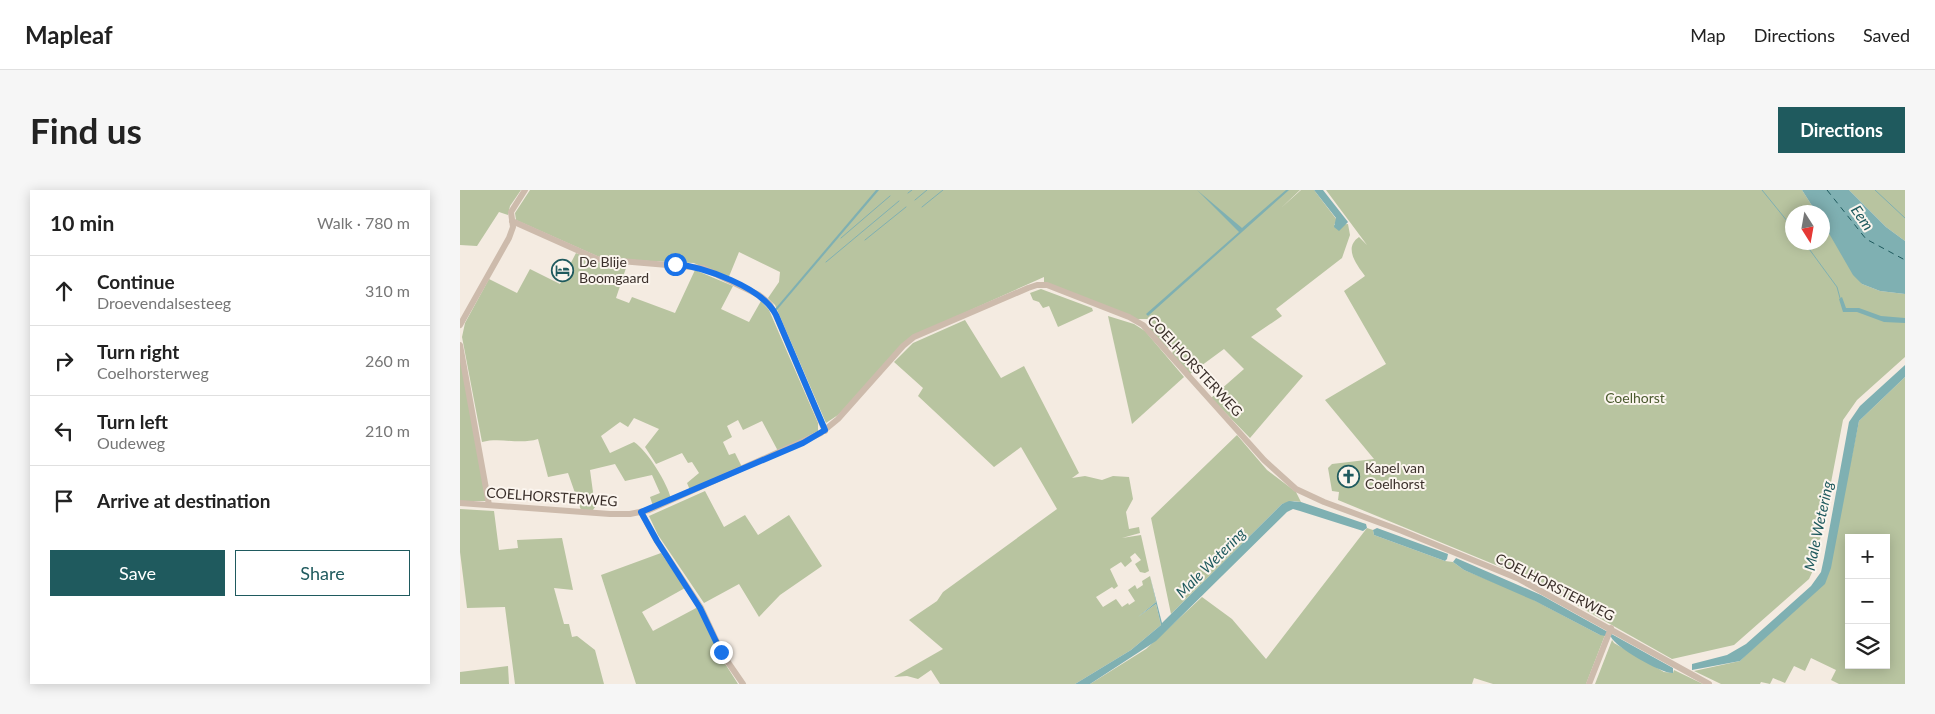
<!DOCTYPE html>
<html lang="en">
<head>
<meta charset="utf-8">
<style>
	body { margin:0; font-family:Lato,sans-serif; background:#f6f6f6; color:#222 }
	.controls { position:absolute; right:15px; bottom:15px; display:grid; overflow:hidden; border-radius:0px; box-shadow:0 2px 12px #0003 }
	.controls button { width:45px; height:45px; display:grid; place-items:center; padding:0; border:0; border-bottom:1px solid #e0e0e0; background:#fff; color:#222; font:25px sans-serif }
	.compass { position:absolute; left:1325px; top:15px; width:45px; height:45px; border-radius:50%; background:#fff; box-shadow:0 2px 12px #0003; rotate:169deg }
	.stop { position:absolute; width:15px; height:15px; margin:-11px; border:4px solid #1a73e8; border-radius:50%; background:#fff }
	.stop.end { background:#1a73e8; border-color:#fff; box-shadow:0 1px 5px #0008 }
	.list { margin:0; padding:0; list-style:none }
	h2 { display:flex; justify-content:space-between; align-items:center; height:65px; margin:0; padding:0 20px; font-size:21px }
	h2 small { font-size:16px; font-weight:400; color:#767676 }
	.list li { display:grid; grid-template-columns:32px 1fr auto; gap:15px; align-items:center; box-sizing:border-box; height:70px; padding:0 20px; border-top:1px solid #e0e0e0 }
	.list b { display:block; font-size:19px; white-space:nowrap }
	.list p { margin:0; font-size:16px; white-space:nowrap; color:#767676 }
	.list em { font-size:16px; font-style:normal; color:#767676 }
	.actions { display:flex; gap:10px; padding:15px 20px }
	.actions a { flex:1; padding:11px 0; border:1px solid #1f5a5e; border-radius:0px; text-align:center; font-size:18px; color:#1f5a5e }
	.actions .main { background:#1f5a5e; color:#fff }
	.icon { flex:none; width:28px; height:28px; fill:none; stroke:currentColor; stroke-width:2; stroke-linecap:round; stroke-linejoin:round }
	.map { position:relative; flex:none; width:1445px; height:494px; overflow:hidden; border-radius:0px }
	header { display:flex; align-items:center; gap:30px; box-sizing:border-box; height:70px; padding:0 25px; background:#fff; border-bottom:1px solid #e0e0e0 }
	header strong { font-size:24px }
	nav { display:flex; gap:28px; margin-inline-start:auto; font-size:18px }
	.intro { display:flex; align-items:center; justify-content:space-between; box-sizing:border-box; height:120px; padding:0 30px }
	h1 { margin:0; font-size:35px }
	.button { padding:12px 22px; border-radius:0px; background:#1f5a5e; color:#fff; font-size:18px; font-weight:700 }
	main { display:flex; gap:30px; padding:0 30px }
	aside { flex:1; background:#fff; border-radius:0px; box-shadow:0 2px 12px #0003 }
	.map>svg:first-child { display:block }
</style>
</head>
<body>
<header>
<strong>Mapleaf</strong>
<nav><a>Map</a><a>Directions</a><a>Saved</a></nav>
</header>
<div class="intro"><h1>Find us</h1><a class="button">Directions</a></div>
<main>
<aside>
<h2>10 min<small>Walk · 780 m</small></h2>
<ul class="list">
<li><svg class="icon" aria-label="ahead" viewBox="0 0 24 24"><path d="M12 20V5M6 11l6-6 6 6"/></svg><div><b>Continue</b><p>Droevendalsesteeg</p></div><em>310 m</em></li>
<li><svg class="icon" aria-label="right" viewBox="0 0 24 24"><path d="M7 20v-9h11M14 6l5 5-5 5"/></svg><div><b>Turn right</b><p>Coelhorsterweg</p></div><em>260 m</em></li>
<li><svg class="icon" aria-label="left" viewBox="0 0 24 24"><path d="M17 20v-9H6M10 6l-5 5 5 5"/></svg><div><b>Turn left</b><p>Oudeweg</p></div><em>210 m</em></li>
<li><svg class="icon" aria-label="arrive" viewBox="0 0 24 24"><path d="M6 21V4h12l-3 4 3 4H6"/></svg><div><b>Arrive at destination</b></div></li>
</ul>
<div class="actions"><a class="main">Save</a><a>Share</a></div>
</aside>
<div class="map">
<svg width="1445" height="494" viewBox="0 0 1445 494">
	<rect width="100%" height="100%" fill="#f4ebe1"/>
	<g fill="#b8c4a0" fill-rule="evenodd">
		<path d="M0,0H61L50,16L48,25L39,22L17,56L0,55Z"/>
		<path d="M70,0H840L821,18L841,0H854L877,30L874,35L888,34L890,45L882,68L816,119L822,126L791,147L843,186L790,248L751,208L784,179L764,159L730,184L712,164L713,160L711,157L707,159L690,139L689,129H676L584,92V87L455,145L378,225L366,233L315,115L308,108L319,92L320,82L279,62L268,89L234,73L146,69L137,66L56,30L55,23Z"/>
		<path d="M866,0H1342L1356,22H1332V52H1362L1363,33L1402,94L1420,101L1445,104V167L1397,210L1383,230L1355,376L1349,389L1274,455L1212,469L1072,390L878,310L879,302L872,301L868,278L872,274L914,269L865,210L926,174L884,101L905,86C897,75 883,58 899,47L907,55Z"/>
		<path d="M1389,0H1445V51L1426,37Z"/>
		<path d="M116,63L137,72L167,75L156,108L169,113L172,107L215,123L235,80L273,96L261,119L289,132L301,111L309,120L358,233V241L318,261L302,231L283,240L278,230L267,236L272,247L263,252L269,265L275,263L282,277L230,300L227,293L239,283L232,272L228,273L222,263L196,274L185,257L199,239L174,228L168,237L160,232L141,246L150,263L174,252C187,260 208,294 211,309L193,316L190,307L200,303L192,285L165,291L155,274L130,280L135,317L133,320H121L108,283L88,287L78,249C59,255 41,247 22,252L2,147L5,133L29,89L57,103L70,79L100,94Z"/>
		<path d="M581,99L632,118L633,121L598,137L589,116L583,118L579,112L573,110L570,103Z"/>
		<path d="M648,126L674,134L685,141L724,187L672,234Z"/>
		<path d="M505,130L541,188L564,176L619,283L612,288L625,286L642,290L653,286L669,287L673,309L666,322L669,339L679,337L680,343L662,348L681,345L689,381L685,383L680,382L675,374L681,370L675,363L670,367L672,371L665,377L661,372L650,379L658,396L654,399L652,397L636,407L643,417L656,409L662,417L668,413L669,415L675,411L668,400L675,395L677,399L683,395L682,391L690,386L696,412L678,427L696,414L701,435L671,460L615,494H480L471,480L458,489L447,486L434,487L483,459L449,430L477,411L483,402L597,319L561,257L534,277L458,206L463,198L434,172L453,153Z"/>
		<path d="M0,164L27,311H0Z"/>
		<path d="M1445,187V494H1379L1371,490L1376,480L1351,468L1345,481L1334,476L1325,493L1313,488L1310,494L1301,492L1300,494H1261L1234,481L1280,471L1367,387L1399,231ZM1389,348H1426V475H1389Z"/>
		<path d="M777,245L807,280L836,302L841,312L834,311L822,314L711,424L691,328Z"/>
		<path d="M245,301L264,337L285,325L298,345L329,325L362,376L320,405L299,427L279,394L244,413L198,345L189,326Z"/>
		<path d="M0,319L34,321L39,360L58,358L57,350L102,348L113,400L94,398L104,434H109L112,447L117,446L135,460L144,494H55L45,417L7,418L0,362Z"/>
		<path d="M907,338L913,340L914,345L985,371L993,372L1004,380L1060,403L1140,445H1145L1126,494H1033L1014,488L1012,494H630L686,459L742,407L772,429L806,469Z"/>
		<path d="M201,363L225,398L182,422L193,441L238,417L264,472L278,494H176L141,385Z"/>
		<path d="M1152,450L1154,453L1204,482L1213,483L1214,480L1243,494H1135Z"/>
		<path d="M48,476L49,494H0V482Z"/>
	</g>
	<g fill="#7fb0b2">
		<path d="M416,0H419L316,121L315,119Z"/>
		<path d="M737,0L782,38L826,0H829L688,126L686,124L779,42Z"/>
		<path d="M854,0H863L888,32L879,41L874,37L876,28Z"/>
		<path d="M1342,0H1389L1426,37L1445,51V104L1420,101L1402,94L1393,85L1363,33L1362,22H1356Z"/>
		<path d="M1382,107L1386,118H1399L1421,126L1445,128V133L1424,132L1397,122H1383L1379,109Z"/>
		<path d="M1445,175V187L1399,231L1371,378L1365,394L1280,471L1232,480V474L1267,465L1286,454L1351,396L1361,382L1364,368L1389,232L1400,216Z"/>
		<path d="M829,311L841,312L903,333L906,334L907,338L903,341L840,321L833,319L827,322L696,451L630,494H615L671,460L701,435L696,414L678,427L696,412L690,386L702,433L822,314Z"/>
		<path d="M917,338L988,364L987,369L985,371L914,345L913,340Z"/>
		<path d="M996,368L1081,405L1213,478V483C1202,484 1155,457 1151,447L1140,445L1075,411L1004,380L993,372Z"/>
	</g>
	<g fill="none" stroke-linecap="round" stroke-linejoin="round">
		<g stroke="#7fb0b2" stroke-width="1">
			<path d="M1302,0L1332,37"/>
			<path d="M1415,0L1445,28"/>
			<path d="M448,3L452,0"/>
			<path d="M455,10L467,0"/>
			<path d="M462,17L483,0"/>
			<path d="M381,48L430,6"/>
			<path d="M405,50L446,17"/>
			<path d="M1344,52L1377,97L1380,108"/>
			<path d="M366,72L439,11"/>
		</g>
		<path stroke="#1f5a5e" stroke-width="1" stroke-dasharray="6 5" stroke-linecap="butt" d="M1367,0L1406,49L1445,70"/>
		<g stroke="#cdbbac" stroke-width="6">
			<path d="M52,31L137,69L243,78L299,105L309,113L316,125L365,241"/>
			<path d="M0,135L49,48L53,37L51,22L65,0"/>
			<path d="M0,155L29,315"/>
			<path d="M0,313L150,324H170L189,320L361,243L378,229L443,156L454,147L568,98L577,95H587L669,127L683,135L804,270L836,299L864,312L942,341L1059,389L1249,494"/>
			<path d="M181,322L197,351L241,418L263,465L283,494"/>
			<path d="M1129,494L1151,438"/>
		</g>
	</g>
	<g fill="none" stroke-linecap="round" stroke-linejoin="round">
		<path stroke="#1a73e8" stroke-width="6" d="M215,74C244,77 302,97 316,125L365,240L343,253L181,322L197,351L240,418L261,462"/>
	</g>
	<defs>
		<symbol id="hotel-ring" viewBox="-11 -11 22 22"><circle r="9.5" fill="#fbf5ee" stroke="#1f5a5e" stroke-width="1.5"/><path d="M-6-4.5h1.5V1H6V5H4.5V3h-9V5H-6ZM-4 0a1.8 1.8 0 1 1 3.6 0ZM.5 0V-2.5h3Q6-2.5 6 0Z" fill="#1f5a5e"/></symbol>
		<symbol id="church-ring" viewBox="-11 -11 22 22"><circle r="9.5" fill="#fbf5ee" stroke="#1f5a5e" stroke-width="1.5"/><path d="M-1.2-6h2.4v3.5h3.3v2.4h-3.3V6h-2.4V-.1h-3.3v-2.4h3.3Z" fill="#1f5a5e"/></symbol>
	</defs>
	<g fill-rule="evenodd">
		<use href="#hotel-ring" x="90" y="68" width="25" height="25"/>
		<use href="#church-ring" x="876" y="274" width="25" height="25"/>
	</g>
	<g text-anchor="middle" stroke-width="4" stroke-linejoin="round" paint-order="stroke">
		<g font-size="14" fill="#3b302b" stroke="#fbf5ee" text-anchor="start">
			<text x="119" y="77">De Blije<tspan x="119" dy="16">Boomgaard</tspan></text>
			<text x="905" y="283">Kapel van<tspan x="905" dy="16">Coelhorst</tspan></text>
		</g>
		<g font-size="14" fill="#3b302b" stroke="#fbf5ee">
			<text transform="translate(735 176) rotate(47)" y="5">COELHORSTERWEG</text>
			<text transform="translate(92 307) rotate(4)" y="5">COELHORSTERWEG</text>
			<text transform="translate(1095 397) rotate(27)" y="5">COELHORSTERWEG</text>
		</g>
		<g font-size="14" fill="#4a5a2e" stroke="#fbf5ee">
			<text x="1175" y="213">Coelhorst</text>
		</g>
		<g font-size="15" font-style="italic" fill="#1f5a5e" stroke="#fbf5ee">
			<text transform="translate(1402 28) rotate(55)" y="5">Eem</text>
			<text transform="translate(1359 336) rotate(-78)" y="5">Male Wetering</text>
			<text transform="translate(751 373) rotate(-45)" y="5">Male Wetering</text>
		</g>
	</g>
</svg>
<div class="controls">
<button>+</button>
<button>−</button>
<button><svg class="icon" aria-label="layers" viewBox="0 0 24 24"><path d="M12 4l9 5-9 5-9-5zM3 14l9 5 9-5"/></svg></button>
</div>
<svg class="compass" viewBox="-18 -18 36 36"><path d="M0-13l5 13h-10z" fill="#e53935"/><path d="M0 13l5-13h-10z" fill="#767676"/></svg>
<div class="stop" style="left:215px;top:74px"></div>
<div class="stop end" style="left:261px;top:462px"></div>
</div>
</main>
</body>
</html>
